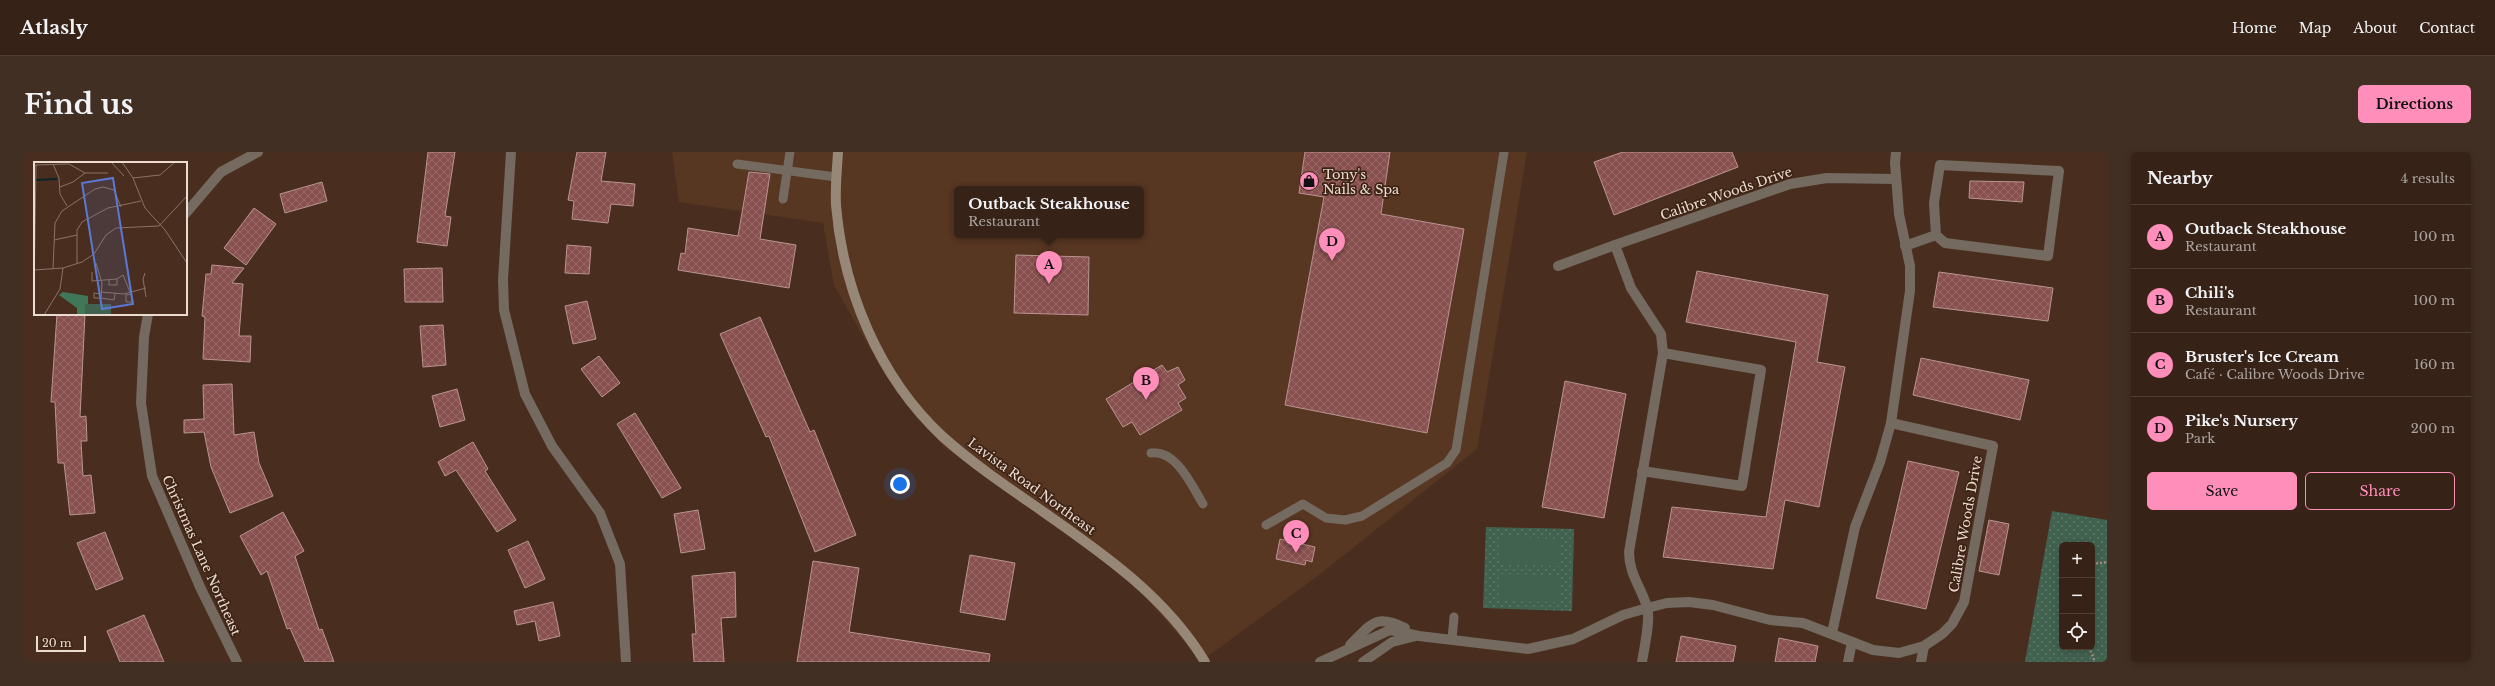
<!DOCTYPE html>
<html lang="en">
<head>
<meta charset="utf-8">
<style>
	body { margin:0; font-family:"Libre Baskerville",serif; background:#422f24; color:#f1f3f6 }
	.controls { position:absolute; right:12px; bottom:12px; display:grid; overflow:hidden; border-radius:6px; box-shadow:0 2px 10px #0003 }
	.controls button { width:36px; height:36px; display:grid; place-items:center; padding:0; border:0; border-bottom:1px solid #513f36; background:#372217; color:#f1f3f6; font:20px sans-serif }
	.scale { position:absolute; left:12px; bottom:10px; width:50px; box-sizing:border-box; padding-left:4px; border:2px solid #ecdbd1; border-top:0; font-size:11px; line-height:14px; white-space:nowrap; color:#ecdbd1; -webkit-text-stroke:3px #3e2415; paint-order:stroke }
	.you { position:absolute; left:876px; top:332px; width:14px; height:14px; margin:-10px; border:3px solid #fff; border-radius:50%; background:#1a73e8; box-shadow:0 0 0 6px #1a73e833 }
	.badge { display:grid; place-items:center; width:26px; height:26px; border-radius:50%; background:#ff8eba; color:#111; font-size:13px; font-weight:700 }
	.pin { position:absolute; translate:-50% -33px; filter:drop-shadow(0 1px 2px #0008) }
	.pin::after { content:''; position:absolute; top:21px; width:14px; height:12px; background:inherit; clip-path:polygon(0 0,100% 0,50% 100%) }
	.popup { position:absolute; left:930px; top:34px; width:190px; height:52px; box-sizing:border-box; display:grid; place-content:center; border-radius:6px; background:#372217; filter:drop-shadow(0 1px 3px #0005); font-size:13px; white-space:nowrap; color:#aaa4a1 }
	.popup b { font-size:15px; color:#f1f3f6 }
	.popup::after { content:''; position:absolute; left:50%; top:100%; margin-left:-8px; border:8px solid transparent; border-top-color:#372217 }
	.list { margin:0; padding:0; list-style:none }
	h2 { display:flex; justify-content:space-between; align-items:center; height:52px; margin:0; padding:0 16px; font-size:17px }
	h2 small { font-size:13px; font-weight:400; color:#aaa4a1 }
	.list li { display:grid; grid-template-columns:26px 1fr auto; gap:12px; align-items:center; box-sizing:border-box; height:64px; padding:0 16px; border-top:1px solid #513f36 }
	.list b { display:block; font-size:15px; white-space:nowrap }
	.list p { margin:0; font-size:13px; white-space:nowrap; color:#aaa4a1 }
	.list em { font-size:13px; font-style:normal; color:#aaa4a1 }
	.actions { display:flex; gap:8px; padding:12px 16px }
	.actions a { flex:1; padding:9px 0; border:1px solid #ff8eba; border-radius:6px; text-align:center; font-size:14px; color:#ff8eba }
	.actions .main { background:#ff8eba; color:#111 }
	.icon { flex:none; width:22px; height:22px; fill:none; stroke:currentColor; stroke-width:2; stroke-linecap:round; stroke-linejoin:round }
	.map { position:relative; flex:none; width:2083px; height:510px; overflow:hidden; border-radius:6px }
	header { display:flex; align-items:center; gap:24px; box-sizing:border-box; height:56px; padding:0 20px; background:#372217; border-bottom:1px solid #513f36 }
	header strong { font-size:19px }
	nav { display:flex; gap:22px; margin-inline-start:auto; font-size:14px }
	.intro { display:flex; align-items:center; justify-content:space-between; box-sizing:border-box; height:96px; padding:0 24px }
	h1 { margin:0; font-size:28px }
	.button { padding:10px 18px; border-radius:6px; background:#ff8eba; color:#111; font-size:14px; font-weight:700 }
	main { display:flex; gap:24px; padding:0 24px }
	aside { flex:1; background:#372217; border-radius:6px; box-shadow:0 2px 10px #0003 }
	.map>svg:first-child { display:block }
</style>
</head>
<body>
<header>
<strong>Atlasly</strong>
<nav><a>Home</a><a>Map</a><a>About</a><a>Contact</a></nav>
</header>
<div class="intro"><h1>Find us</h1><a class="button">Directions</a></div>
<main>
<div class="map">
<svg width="2083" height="510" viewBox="0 0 2083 510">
	<defs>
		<pattern id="park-dots" width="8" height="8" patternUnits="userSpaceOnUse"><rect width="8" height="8" fill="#426250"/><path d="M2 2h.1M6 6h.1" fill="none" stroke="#5d7868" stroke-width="1.8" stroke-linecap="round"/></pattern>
		<pattern id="building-cross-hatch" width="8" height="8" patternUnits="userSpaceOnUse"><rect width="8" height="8" fill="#88504f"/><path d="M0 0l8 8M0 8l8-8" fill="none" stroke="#996967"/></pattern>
	</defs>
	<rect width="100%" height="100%" fill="#492e1f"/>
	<path fill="#573622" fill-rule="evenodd" d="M648,0H1503L1453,297L1295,423L1177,509L1084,402L1020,367L919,294L861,223L810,133L799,71L655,50ZM933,37H1117V83H933Z"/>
	<g fill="url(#park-dots)" fill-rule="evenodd">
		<path d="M2028,359L2083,368V510H2001ZM2038,393H2068V495H2038Z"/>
		<path d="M1462,375L1550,377L1548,459L1459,456Z"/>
	</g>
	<g fill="#426250">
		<path d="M1477,385L1536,387V414L1477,412Z"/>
		<path d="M1477,422L1535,423V450L1476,449Z"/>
	</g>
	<g fill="url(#building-cross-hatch)" stroke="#ba9492">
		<path d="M404,0H431L421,64L427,65L423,94L393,90Z"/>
		<path d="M553,0H582L577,29L611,32L609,54L587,52L584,71L548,67L550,49L544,48Z"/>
		<path d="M1281,0H1366L1357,62L1440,77L1403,281L1261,253L1300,45L1275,41Z"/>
		<path d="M1599,0H1708L1714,15L1590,63L1570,10Z"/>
		<path d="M725,20L746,22L736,87L772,93L765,136L654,118L657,101L661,102L664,76L714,84Z"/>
		<path d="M1946,29L2000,30L1998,50L1945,46Z"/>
		<path d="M298,30L303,49L261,61L256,42Z"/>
		<path d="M230,56L252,72L222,113L200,96Z"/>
		<path d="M543,93L567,95L565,122L541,121Z"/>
		<path d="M992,103L1065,105L1064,163L990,161Z"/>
		<path d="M188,113L220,116L208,131L219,132L215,184H227L226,210L179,207L181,165L178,164L182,122H187Z"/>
		<path d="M418,116L419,150H381L380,117Z"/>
		<path d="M1673,119L1804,143L1793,210L1821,215L1795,355L1761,348L1749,417L1639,405L1648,355L1742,365L1772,190L1662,170Z"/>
		<path d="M1915,120L2029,136L2024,169L1909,155Z"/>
		<path d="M563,149L572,187L549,192L541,154Z"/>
		<path d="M33,162H61L56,265L62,264L63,289H57L59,324L67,323L71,361L46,363L40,311H34L31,250H27Z"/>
		<path d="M736,165L786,280L790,278L832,383L791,400L745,284L742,285L696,182Z"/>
		<path d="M419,173L422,213L399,215L396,174Z"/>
		<path d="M575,204L596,231L578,245L557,217Z"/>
		<path d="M1897,206L2005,228L1996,268L1889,243Z"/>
		<path d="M1138,213L1143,220L1154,215L1161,228L1154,233L1162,246L1154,251L1158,258L1116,283L1108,270L1099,275L1082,247Z"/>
		<path d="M1541,229L1602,242L1580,366L1518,355Z"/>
		<path d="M208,232L210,283L230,280L235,311L249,344L206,361L187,315L180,280L160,281V268L180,267L179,233Z"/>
		<path d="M433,237L441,268L416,275L408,244Z"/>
		<path d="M611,261L657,336L638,346L593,272Z"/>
		<path d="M449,290L464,317L461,319L492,368L473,380L432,318L421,324L414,310Z"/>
		<path d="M1884,309L1935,320L1902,457L1852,446Z"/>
		<path d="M674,358L681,397L657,401L650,362Z"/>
		<path d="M259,360L280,399L271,404L295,478L298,477L310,510H281L266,476L263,477L243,419L237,423L216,384Z"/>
		<path d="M1965,368L1985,372L1975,423L1955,419Z"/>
		<path d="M81,380L99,427L72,438L53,391Z"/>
		<path d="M1256,387L1291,395L1288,410L1282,408L1281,413L1252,407Z"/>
		<path d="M504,389L521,427L501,436L484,398Z"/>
		<path d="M946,403L991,411L981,468L936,460Z"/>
		<path d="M789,409L835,416L825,480L966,502L965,510H773Z"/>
		<path d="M711,420L712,465L697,466L700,510H670L668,482H672L668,424Z"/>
		<path d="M529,450L536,484L515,489L511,469L493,473L490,459Z"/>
		<path d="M120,463L140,510H96L83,479Z"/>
		<path d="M1657,484L1712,494L1709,510H1652Z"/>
		<path d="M1755,486L1794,494L1791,510H1751Z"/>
	</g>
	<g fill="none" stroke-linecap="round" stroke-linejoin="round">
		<g stroke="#a28d81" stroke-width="2.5" stroke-dasharray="2 2" stroke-linecap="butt">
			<path d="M2068,412L2083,410"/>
			<path d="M2065,495L2071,510"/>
		</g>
		<g stroke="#746a5f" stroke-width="9">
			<path d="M713,12L812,25"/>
			<path d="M759,47L766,0"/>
			<path d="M1127,301C1152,297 1168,334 1179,352"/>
			<path d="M1242,373L1279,352L1302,366L1321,368L1338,364L1423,311L1432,298L1480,0"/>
			<path d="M1428,487L1430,465"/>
		</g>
		<g stroke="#746a5f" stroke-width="10">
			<path d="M487,0L479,128L480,158L501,242L528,294L576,361L596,412L602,510"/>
			<path d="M162,61L197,20L234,0"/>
			<path d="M1881,94L1912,83L1921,91L2024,104L2035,19L1916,13L1910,51L1912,83"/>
			<path d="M1534,114L1591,93"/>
			<path d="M124,162L120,185L117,251L128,324L176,435L213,510"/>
			<path d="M1618,319L1718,334L1737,218L1639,201"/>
			<path d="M1808,481L1831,375L1856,310L1867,271L1886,139V114L1875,62L1871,11L1872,0"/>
			<path d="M1326,493C1348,472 1351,461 1381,476"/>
			<path d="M1296,510L1366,478L1395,484L1504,497L1549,487L1599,463L1623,456L1643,451L1665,450L1689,453L1746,468L1779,471L1849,498L1875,501L1900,494L1918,482L1928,472L1940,450L1969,294L1867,271"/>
			<path d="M1339,510L1368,490L1392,484"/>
			<path d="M1618,510C1620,496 1627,468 1623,455C1617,435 1605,422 1605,400L1639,201L1637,182L1607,136L1591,93L1766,32L1803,26L1871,27"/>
			<path d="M1824,510L1828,490"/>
			<path d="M1897,510L1900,494"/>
		</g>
		<path stroke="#978776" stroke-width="10" d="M814,0C813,18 811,36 812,53C819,138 855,225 918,284C947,310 979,332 1011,354C1074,398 1141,443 1181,510"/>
	</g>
	<defs>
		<symbol id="shop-disc" viewBox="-11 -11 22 22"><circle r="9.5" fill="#ff8eba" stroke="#3e2415"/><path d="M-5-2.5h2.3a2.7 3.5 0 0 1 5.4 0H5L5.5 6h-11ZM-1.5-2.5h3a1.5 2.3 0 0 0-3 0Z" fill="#111"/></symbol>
	</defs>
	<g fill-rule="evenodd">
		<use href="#shop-disc" x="1274" y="18" width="22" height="22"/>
	</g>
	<g text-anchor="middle" stroke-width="3.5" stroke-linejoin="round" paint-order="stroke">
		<g font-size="13" fill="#ecdbd1" stroke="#3e2415" text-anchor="start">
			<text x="1299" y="27">Tony's<tspan x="1299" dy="15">Nails &amp; Spa</tspan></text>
		</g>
		<g font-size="13" fill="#ecdbd1" stroke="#3e2415">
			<text transform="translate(1702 41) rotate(-19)" y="5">Calibre Woods Drive</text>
			<text transform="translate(1008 334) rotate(36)" y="5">Lavista Road Northeast</text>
			<text transform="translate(1941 372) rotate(-80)" y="5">Calibre Woods Drive</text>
			<text transform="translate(178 403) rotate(66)" y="5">Christmas Lane Northeast</text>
		</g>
	</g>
	<g transform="translate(10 10)">
		<rect width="153" height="153" fill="#492e1f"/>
		<path d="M29,130L54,134V142H77V153H43V146L25,133Z" fill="#407759"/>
		<path d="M51,142H77V153H51Z" fill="#426250"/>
		<path fill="none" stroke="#0a2225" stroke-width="2" d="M0,18L23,17"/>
		<path fill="none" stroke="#8a7366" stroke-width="1" d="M77,0L90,14M88,0L99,16L111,46L131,68L153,101M19,2L25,16L26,32L33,44M0,3L35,2L51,11H74M99,16L126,13L141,0M26,25L39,20L51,11M20,78L43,73M43,101V68L48,60L74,46L107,39M62,101L68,121L67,136L80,138L81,132M19,107L21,61L28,49L61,27L69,25L80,28L87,45M0,108L29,106L48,100L60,92L72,73L82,66L125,64L153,34M58,110V119L83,117L89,113L96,130M111,111L109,117L112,135M75,117V123H83V117M67,130L90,132L112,126M92,131V140H98L97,132L93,133M0,132L2,3M67,132L60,131V136H67M10,153L26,127L29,106"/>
		<path fill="#5b78d6" fill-opacity="0.15" stroke="#5b78d6" stroke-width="2" d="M79,16L99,142L68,147L48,21Z"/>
		<rect width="153" height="153" fill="none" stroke="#ecdbd1" stroke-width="2"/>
	</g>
</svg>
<div class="controls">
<button>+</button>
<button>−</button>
<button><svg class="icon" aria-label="locate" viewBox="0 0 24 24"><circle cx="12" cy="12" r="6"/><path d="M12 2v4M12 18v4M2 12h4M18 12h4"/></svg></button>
</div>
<div class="scale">20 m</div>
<div class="you"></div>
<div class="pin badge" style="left:1025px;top:132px">A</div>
<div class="popup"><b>Outback Steakhouse</b>Restaurant</div>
<div class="pin badge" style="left:1122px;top:248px">B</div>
<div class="pin badge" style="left:1272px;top:401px">C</div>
<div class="pin badge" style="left:1308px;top:109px">D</div>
</div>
<aside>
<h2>Nearby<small>4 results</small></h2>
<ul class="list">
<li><span class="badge">A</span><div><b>Outback Steakhouse</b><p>Restaurant</p></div><em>100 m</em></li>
<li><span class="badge">B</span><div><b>Chili's</b><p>Restaurant</p></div><em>100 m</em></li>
<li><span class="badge">C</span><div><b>Bruster's Ice Cream</b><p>Café · Calibre Woods Drive</p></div><em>160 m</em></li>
<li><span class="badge">D</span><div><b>Pike's Nursery</b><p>Park</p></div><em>200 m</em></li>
</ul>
<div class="actions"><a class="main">Save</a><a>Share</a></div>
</aside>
</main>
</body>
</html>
